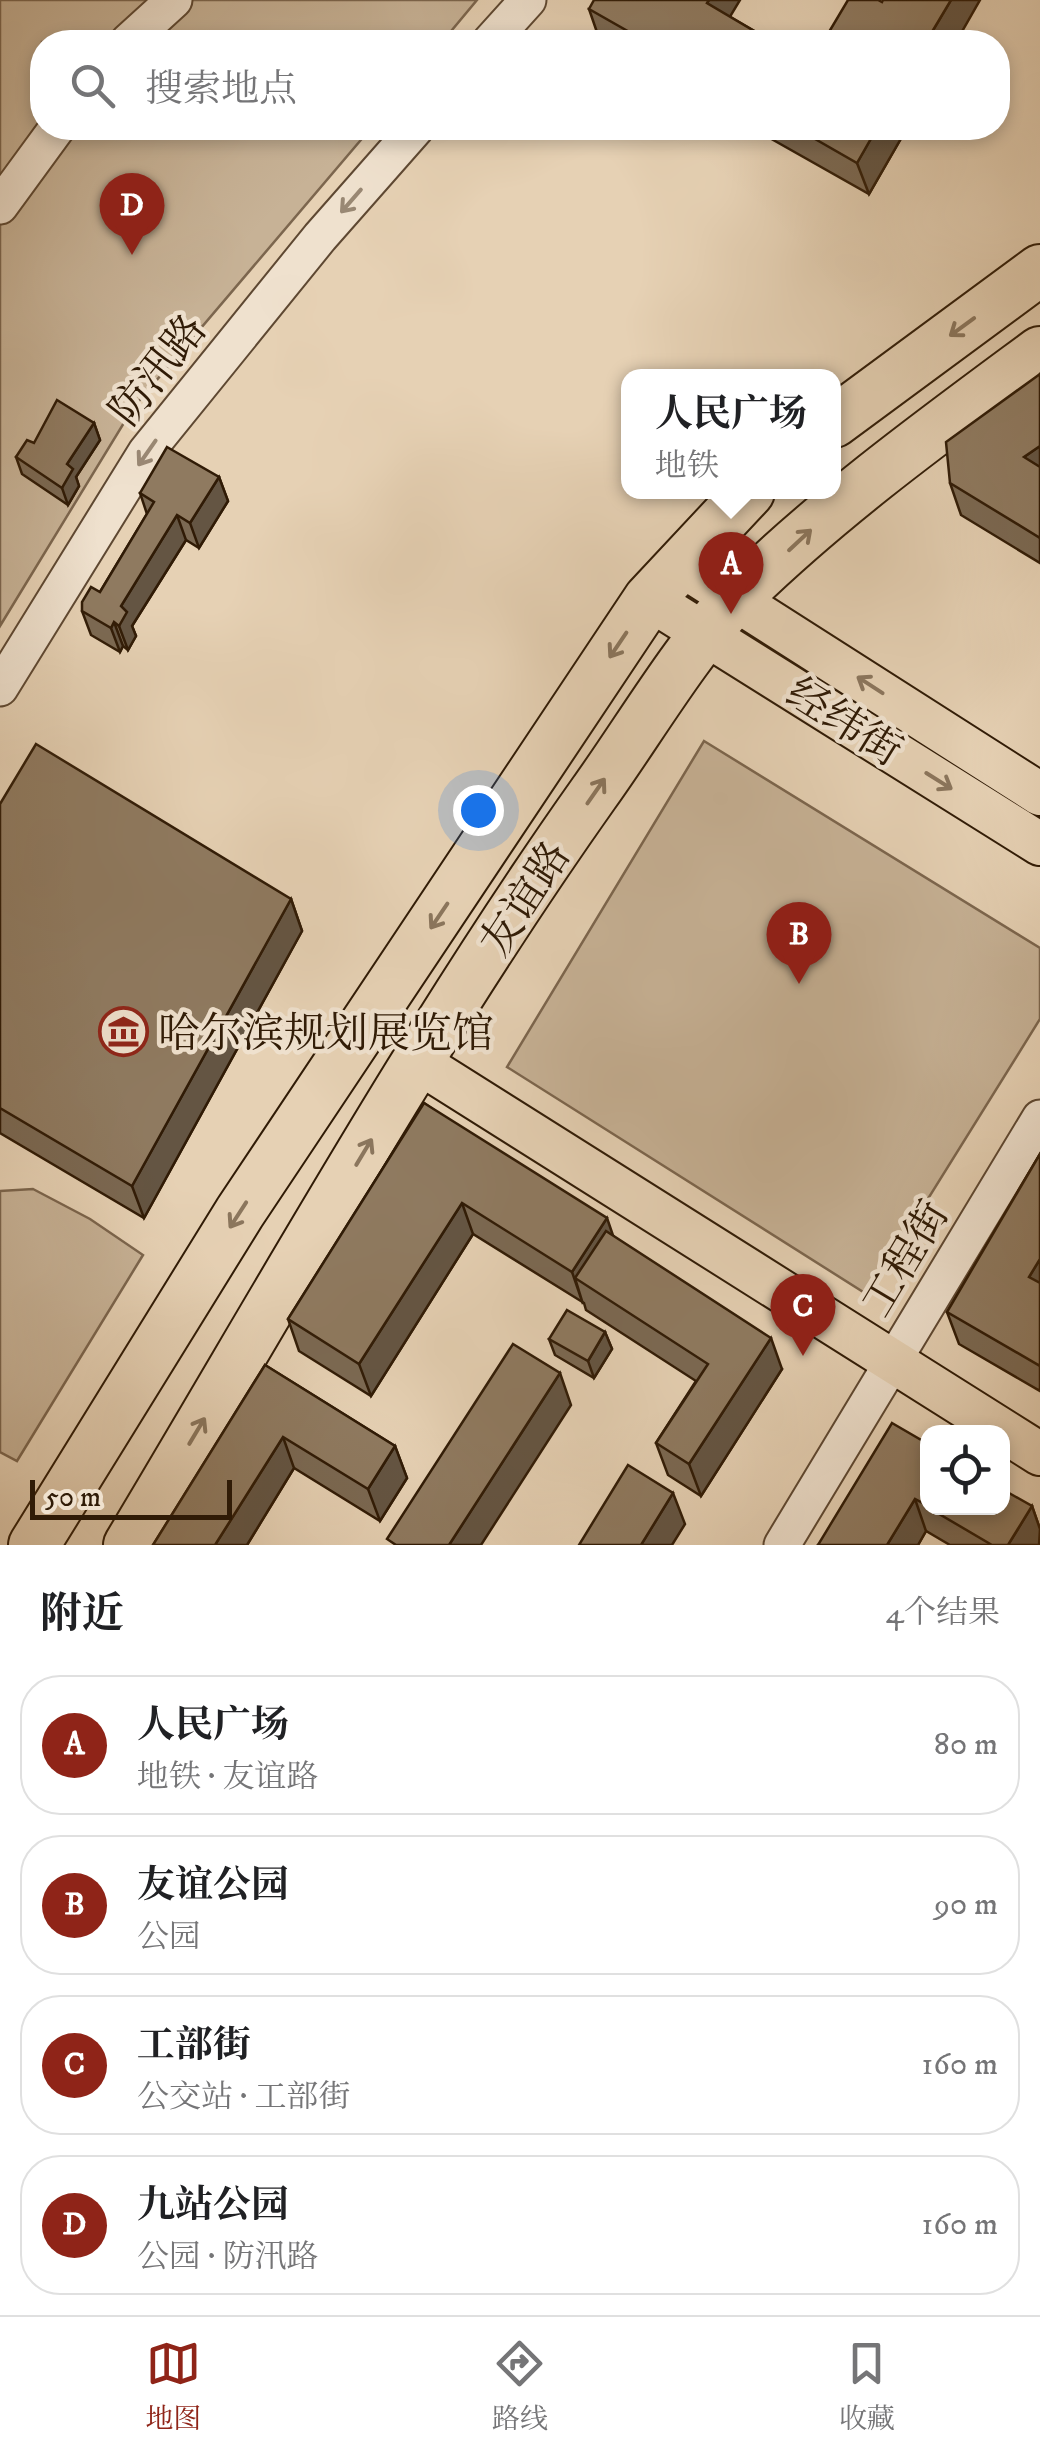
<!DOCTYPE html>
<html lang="zh">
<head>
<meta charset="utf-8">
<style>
	body { margin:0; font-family:"IM FELL DW Pica","Noto Serif SC",serif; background:#f6f6f6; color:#202124 }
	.controls { position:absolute; right:30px; bottom:30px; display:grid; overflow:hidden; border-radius:20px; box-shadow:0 5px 15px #0003 }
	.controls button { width:90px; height:90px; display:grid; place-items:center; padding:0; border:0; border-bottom:2px solid #e0e0e0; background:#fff; color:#202124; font:50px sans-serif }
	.scale { position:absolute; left:30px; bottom:25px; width:202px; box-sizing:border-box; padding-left:10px; border:5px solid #301b06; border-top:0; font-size:28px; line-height:35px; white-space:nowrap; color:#301b06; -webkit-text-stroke:8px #efe1ce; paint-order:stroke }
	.you { position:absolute; left:478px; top:810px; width:35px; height:35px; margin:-25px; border:8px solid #fff; border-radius:50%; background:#1a73e8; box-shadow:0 0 0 15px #1a73e833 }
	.badge { display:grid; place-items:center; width:65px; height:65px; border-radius:50%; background:#8f2418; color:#fff; font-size:32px; font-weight:700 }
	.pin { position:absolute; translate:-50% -82px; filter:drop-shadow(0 2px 5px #0008) }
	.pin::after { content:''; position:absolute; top:52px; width:35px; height:30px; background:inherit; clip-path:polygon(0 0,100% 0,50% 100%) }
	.popup { position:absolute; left:621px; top:369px; width:220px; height:130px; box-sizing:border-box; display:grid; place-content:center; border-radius:20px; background:#fff; filter:drop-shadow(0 2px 8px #0005); font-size:32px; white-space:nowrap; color:#757577 }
	.popup b { font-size:38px; color:#202124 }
	.popup::after { content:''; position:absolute; left:50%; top:100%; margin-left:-20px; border:20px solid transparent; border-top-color:#fff }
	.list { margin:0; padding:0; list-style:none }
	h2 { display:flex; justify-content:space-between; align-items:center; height:130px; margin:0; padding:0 40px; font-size:42px }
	h2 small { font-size:32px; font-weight:400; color:#757577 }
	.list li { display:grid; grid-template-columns:65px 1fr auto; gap:30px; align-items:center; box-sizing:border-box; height:140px; margin:0 20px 20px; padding:0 20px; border:2px solid #e0e0e0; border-radius:40px }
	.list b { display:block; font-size:38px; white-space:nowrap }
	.list p { margin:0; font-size:32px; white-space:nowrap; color:#757577 }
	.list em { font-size:32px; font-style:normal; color:#757577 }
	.icon { flex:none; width:55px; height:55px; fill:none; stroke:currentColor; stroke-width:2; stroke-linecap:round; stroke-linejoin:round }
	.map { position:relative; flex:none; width:1040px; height:1545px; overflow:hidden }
	.search { position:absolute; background:#fff; box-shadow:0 5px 15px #0003; left:30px; right:30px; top:30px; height:110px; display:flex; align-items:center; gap:25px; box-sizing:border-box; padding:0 35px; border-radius:40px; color:#757577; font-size:38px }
	.sheet { height:770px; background:#fff }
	nav { display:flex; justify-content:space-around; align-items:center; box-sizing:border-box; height:140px; border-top:2px solid #e0e0e0; background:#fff; font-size:28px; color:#757577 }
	nav a { display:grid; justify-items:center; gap:5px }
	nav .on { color:#8f2418 }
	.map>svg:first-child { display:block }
</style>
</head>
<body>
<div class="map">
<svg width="1040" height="1545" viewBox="0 0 1040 1545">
	<rect width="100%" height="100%" fill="#e6d1b4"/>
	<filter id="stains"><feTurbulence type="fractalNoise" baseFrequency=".002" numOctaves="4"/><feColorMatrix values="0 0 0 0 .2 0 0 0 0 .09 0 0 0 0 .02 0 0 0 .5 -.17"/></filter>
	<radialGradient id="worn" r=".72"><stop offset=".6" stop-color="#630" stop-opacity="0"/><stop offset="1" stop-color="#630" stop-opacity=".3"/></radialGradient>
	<g fill="#c7b296" stroke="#7c664e" stroke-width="2.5">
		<path d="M0,0H477L442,42H42V128H371L133,408L0,626Z"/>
		<path d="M704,741L1040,948V1019L868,1295L507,1067Z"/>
		<path d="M33,1189L90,1219L143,1255L17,1461L0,1452V1191Z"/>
	</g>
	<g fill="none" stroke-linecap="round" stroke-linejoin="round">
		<defs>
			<g id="minor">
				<path d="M128,42L174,0"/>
				<path d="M490,42L528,0"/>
				<path d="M0,206L57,128"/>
				<path d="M0,688L146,452L320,237L416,128"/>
				<path d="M782,1545L1040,1118"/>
			</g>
			<g id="major">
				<path d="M678,563L1040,794"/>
				<path d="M649,599L1040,844"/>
				<path d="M418,1062L1040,1454"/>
			</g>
			<g id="highway">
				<path d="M834,422L1040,270"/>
				<path d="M34,1545L240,1212L649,599L749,492"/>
				<path d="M129,1545C280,1293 424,1033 594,793C638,732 686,649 738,596C831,505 936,429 1040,352"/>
			</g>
		</defs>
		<use href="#minor" stroke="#5e4832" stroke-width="39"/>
		<use href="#major" stroke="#301b06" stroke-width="46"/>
		<use href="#highway" stroke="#301b06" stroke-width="54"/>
		<path stroke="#301b06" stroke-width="5" stroke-dasharray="2.5 5" stroke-linecap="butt" d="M453,42L461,33"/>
		<use href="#minor" stroke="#efe1ce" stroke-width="35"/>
		<use href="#major" stroke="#e6d1b4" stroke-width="42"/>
		<use href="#highway" stroke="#e6d1b4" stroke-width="50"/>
	</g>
	<g fill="#7b6953" stroke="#301b06" stroke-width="2.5">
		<path d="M589,9L730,17L773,42H603L600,41Z"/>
		<path d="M752,128H907L869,194Z"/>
		<path d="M1040,374V563L961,515L950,483Z"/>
		<path d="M94,423L100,440L76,477L79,486L68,505L22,474L16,457L34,443Z"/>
		<path d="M219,477L228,501L199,548L186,540L132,626L136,636L128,650L123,646L120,652L91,635L82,611L100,592L147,514L140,493Z"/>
		<path d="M0,804L291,899L302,931L144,1218L0,1133Z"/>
		<path d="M424,1103L613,1236L782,1369L701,1496L668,1475L656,1443L696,1381L586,1310L584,1303L473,1234L371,1396L299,1351L288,1319Z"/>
		<path d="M1040,1154V1391L959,1344L947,1312Z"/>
		<path d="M605,1332L612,1349L594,1378L555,1355L549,1339Z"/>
		<path d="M265,1365L395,1446L407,1478L380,1521L294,1468L247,1545H153Z"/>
		<path d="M928,1444V1508L1032,1506L1040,1529L1039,1545H950L926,1531L918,1545H818Z"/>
	</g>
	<g fill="#645543" stroke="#301b06" stroke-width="2.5">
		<path d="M709,0H740L719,35L707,3Z"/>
		<path d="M951,0H980L956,42H926Z"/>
		<path d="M877,128H907L869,194L857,163Z"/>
		<path d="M94,423L100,440L76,477L79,486L68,505L62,488L67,464Z"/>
		<path d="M1040,446V486L1024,457Z"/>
		<path d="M219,477L228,501L199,548L190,523Z"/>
		<path d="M177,515L186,540L132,626L136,636L128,650L119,626L121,606Z"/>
		<path d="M114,622L123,646L120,652L111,628Z"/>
		<path d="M291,899L302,931L144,1218L132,1186Z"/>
		<path d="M462,1203L473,1234L371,1396L359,1364Z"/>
		<path d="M607,1218L618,1250L575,1278L583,1304L572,1272Z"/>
		<path d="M1040,1259V1306L1029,1277Z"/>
		<path d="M605,1332L612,1349L594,1378L588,1361Z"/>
		<path d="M771,1338L782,1369L701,1496L689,1464Z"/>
		<path d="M560,1373L571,1405L481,1545H449Z"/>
		<path d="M283,1437L294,1468L247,1545H215Z"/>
		<path d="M395,1446L407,1478L380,1521L368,1489Z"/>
		<path d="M673,1493L685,1524L672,1545H641Z"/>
		<path d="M915,1499L926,1531L918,1545H887Z"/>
		<path d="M1032,1506L1040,1529L1039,1545H1008Z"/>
	</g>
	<g fill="#8f7a60" stroke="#301b06" stroke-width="2.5">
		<path d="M594,0H709L707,3L773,42H647L589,9Z"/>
		<path d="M848,0H878L882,2L883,0H951L926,42H823Z"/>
		<path d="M796,128H877L857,163Z"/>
		<path d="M1040,374V446L1024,457L1040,467V538L950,483L946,442Z"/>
		<path d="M57,400L94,423L67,464L73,469L62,488L16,457L27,440L34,443Z"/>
		<path d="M167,447L219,477L190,523L177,515L121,606L127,612L119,626L114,622L111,628L82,611V602L91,587L100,592L154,502L140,493Z"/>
		<path d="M36,744L291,899L132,1186L0,1108V804Z"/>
		<path d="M424,1103L607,1218L572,1272L462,1203L359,1364L288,1319Z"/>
		<path d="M1040,1154V1259L1029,1277L1040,1283V1366L947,1312Z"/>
		<path d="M606,1231L771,1338L689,1464L656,1443L708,1364L575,1278Z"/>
		<path d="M567,1310L605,1332L588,1361L549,1339Z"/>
		<path d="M513,1344L560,1373L449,1545H396L387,1539Z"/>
		<path d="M265,1365L395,1446L368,1489L283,1437L215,1545H153Z"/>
		<path d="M892,1423L928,1444V1506L915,1499L887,1545H818Z"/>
		<path d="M628,1465L673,1493L641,1545H579Z"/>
		<path d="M1002,1489L1032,1506L1008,1545H992L929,1508H1002Z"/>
	</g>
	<defs><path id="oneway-shaft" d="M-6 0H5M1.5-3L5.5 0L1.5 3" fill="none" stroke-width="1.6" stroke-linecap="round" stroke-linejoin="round" transform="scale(2.5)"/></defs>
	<g stroke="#998874">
		<use href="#oneway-shaft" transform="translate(351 201) rotate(131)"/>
		<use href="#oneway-shaft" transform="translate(147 453) rotate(125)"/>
	</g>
	<g stroke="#8b765d">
		<use href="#oneway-shaft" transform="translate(962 327) rotate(144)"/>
		<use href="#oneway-shaft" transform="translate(800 540) rotate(-43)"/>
		<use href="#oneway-shaft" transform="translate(618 645) rotate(124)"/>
		<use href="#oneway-shaft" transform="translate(870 685) rotate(-147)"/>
		<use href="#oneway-shaft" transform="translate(939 781) rotate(32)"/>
		<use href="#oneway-shaft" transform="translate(596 791) rotate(-55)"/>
		<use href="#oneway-shaft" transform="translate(439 916) rotate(124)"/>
		<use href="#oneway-shaft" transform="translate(364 1152) rotate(-59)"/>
		<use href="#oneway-shaft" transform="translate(238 1215) rotate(123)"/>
		<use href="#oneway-shaft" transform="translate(197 1431) rotate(-59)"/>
	</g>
	<defs>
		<symbol id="museum-ring" viewBox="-11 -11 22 22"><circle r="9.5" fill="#efe1ce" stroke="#8f2418" stroke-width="1.5"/><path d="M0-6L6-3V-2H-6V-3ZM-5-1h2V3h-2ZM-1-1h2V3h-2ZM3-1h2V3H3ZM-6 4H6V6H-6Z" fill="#8f2418"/></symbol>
	</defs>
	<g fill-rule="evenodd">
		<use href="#museum-ring" x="96" y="1004" width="55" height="55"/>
	</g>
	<g text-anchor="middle" stroke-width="9" stroke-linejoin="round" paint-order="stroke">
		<g font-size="42" fill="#301b06" stroke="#efe1ce">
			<text transform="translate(157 369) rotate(-52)" y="15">防汛路</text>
			<text transform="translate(845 721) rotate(32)" y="15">经纬街</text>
			<text transform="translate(524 898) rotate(-57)" y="15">友谊路</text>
			<text transform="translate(904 1258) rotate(-59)" y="15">工程街</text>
		</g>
		<g font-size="42" fill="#301b06" stroke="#efe1ce" text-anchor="start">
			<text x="158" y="1047">哈尔滨规划展览馆</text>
		</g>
	</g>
	<rect width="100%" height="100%" filter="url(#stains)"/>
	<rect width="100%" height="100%" fill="url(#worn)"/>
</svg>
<div class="controls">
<button><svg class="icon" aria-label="locate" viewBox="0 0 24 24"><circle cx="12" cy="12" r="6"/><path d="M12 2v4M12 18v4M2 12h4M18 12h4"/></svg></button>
</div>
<div class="scale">50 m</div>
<div class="you"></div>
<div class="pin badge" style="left:731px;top:614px">A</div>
<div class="popup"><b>人民广场</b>地铁</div>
<div class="pin badge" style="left:799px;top:984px">B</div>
<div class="pin badge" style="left:803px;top:1356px">C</div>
<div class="pin badge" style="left:132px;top:255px">D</div>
<div class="search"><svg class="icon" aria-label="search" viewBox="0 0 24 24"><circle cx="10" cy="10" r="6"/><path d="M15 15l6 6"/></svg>搜索地点</div>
</div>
<section class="sheet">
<h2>附近<small>4个结果</small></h2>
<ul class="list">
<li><span class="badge">A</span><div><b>人民广场</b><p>地铁 · 友谊路</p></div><em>80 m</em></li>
<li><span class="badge">B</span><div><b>友谊公园</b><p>公园</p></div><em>90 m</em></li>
<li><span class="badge">C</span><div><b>工部街</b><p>公交站 · 工部街</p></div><em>160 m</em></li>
<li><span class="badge">D</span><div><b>九站公园</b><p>公园 · 防汛路</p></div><em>160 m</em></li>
</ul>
</section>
<nav>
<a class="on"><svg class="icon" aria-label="map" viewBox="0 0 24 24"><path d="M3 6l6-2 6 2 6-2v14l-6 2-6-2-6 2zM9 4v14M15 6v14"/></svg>地图</a>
<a><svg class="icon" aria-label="directions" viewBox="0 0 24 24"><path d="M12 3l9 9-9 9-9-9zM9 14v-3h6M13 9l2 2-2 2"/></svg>路线</a>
<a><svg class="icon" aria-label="saved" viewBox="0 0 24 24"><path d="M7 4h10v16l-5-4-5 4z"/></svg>收藏</a>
</nav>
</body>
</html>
